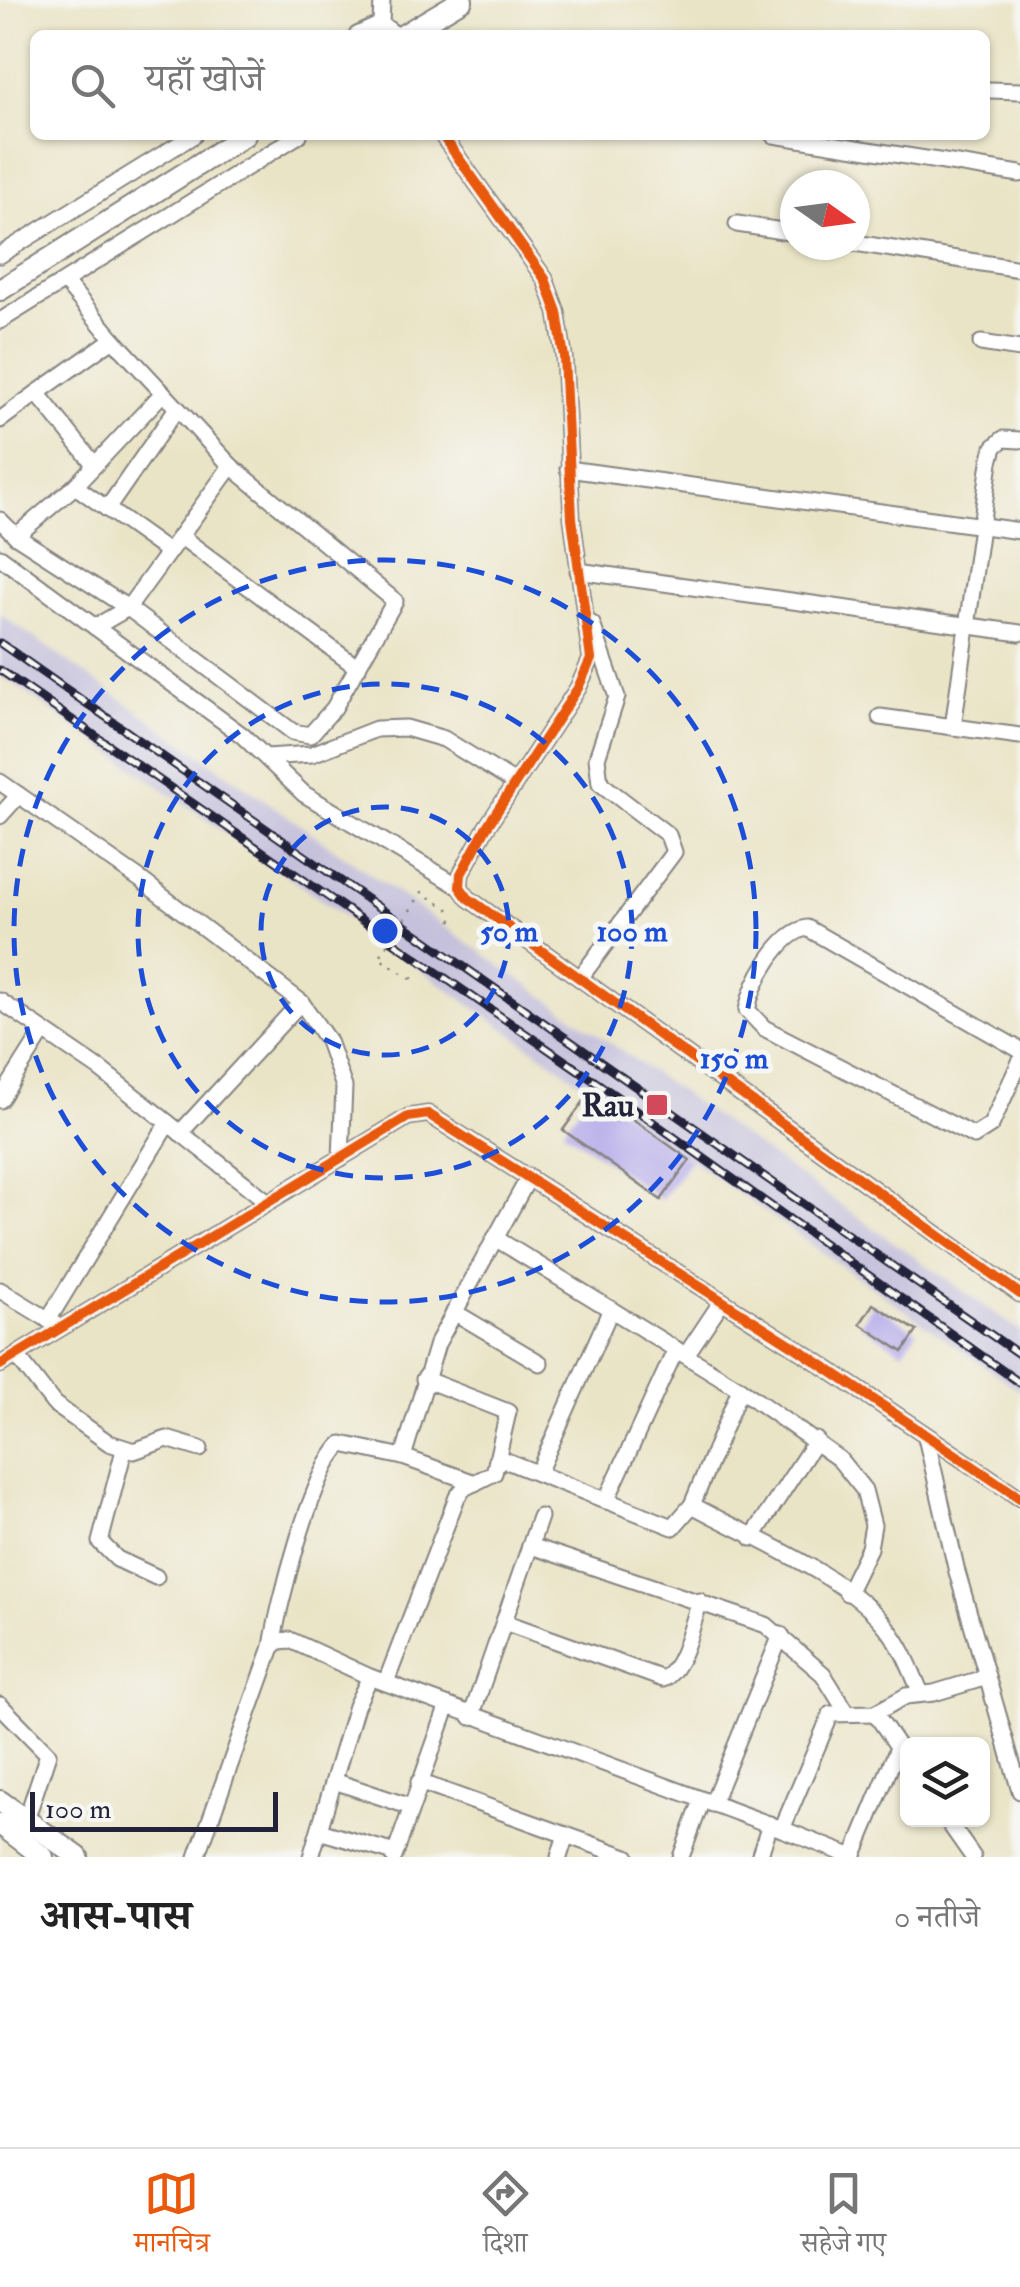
<!DOCTYPE html>
<html lang="hi">
<head>
<meta charset="utf-8">
<style>
	body { margin:0; font-family:"IM FELL Double Pica","Noto Serif Devanagari",serif; background:#f2f2f2; color:#222 }
	.controls { position:absolute; right:30px; bottom:30px; display:grid; overflow:hidden; border-radius:15px; box-shadow:0 2px 8px #0004 }
	.controls button { width:90px; height:90px; display:grid; place-items:center; padding:0; border:0; border-bottom:2px solid #e0e0e0; background:#fff; color:#222; font:50px sans-serif }
	.compass { position:absolute; left:780px; top:170px; width:90px; height:90px; border-radius:50%; background:#fff; box-shadow:0 2px 8px #0004; rotate:104deg }
	.scale { position:absolute; left:30px; bottom:25px; width:248px; box-sizing:border-box; padding-left:10px; border:5px solid #22223b; border-top:0; font-size:28px; line-height:35px; white-space:nowrap; color:#22223b; -webkit-text-stroke:8px #f6f6f2; paint-order:stroke }
	.list { margin:0; padding:0; list-style:none }
	h2 { display:flex; justify-content:space-between; align-items:center; height:130px; margin:0; padding:0 40px; font-size:42px }
	h2 small { font-size:32px; font-weight:400; color:#767676 }
	.icon { flex:none; width:55px; height:55px; fill:none; stroke:currentColor; stroke-width:2; stroke-linecap:round; stroke-linejoin:round }
	.map { position:relative; flex:none; width:1020px; height:1857px; overflow:hidden }
	.search { position:absolute; background:#fff; box-shadow:0 2px 8px #0004; left:30px; right:30px; top:30px; height:110px; display:flex; align-items:center; gap:25px; box-sizing:border-box; padding:0 35px; border-radius:15px; color:#767676; font-size:38px }
	.sheet { height:290px; background:#fff }
	nav { display:flex; justify-content:space-around; align-items:center; box-sizing:border-box; height:140px; border-top:2px solid #e0e0e0; background:#fff; font-size:28px; color:#767676 }
	nav a { display:grid; justify-items:center; gap:5px }
	nav .on { color:#ea580c }
	.map>svg:first-child { display:block }
</style>
</head>
<body>
<div class="map">
<svg width="1020" height="1857" viewBox="0 0 1020 1857">
	<rect width="100%" height="100%" fill="#f6f6f2"/>
	<filter id="ink" filterUnits="userSpaceOnUse"><feTurbulence type="fractalNoise" baseFrequency=".01" numOctaves="2"/><feDisplacementMap in="SourceGraphic" scale="20" xChannelSelector="R" yChannelSelector="G"/><feConvolveMatrix kernelMatrix="1 2 1 2 8 2 1 2 1" color-interpolation-filters="sRGB"/></filter>
	<filter id="wash" filterUnits="userSpaceOnUse"><feTurbulence type="fractalNoise" baseFrequency=".0048" numOctaves="4" result="noise"/><feDisplacementMap in="SourceGraphic" scale="40" xChannelSelector="R" yChannelSelector="G"/><feGaussianBlur stdDeviation="2.25" result="paint"/><feColorMatrix in="noise" values="0 0 0 0 0 0 0 0 0 0 0 0 0 0 0 0 0 1.4 0 .05"/><feComposite in="paint" operator="in"/></filter>
	<g filter="url(#wash)">
		<rect width="100%" height="100%" fill="#eae4c6"/>
		<path fill="#c5c0db" d="M0,614L1020,1331V1391L0,674Z"/>
		<g id="blocks">
			<g fill="#ab9fe9">
				<path d="M592,1090L690,1160L661,1200L563,1130Z"/>
				<path d="M873,1304L917,1331L903,1352L860,1324Z"/>
			</g>
		</g>
	</g>
	<g filter="url(#ink)">
		<use href="#blocks" fill-opacity="0" stroke="#868380" stroke-width="2.5"/>
		<g fill="none" stroke-linecap="round" stroke-linejoin="round">
			<defs>
				<g id="minor">
					<path d="M381,24L382,0"/>
					<path d="M357,35L381,24L396,35"/>
					<path d="M990,90L1020,91"/>
					<path d="M442,135L545,279L557,312L564,357L572,518L591,659L578,688L486,828L461,874L460,887L468,898L1020,1294"/>
					<path d="M774,135L1020,174"/>
					<path d="M737,224L795,233"/>
					<path d="M855,243L1020,269"/>
					<path d="M0,255L194,135"/>
					<path d="M65,282L113,339L37,393L94,464"/>
					<path d="M0,321L299,135"/>
					<path d="M981,343L1020,349"/>
					<path d="M163,393L75,486L16,536L128,608L231,466"/>
					<path d="M0,420L37,393"/>
					<path d="M568,469L1020,531"/>
					<path d="M75,486L168,552"/>
					<path d="M107,509L177,408"/>
					<path d="M0,520L16,536"/>
					<path d="M180,536L358,668"/>
					<path d="M0,557L242,735L304,794L460,887"/>
					<path d="M578,571L1020,633"/>
					<path d="M95,627L128,608L293,732L310,735L334,708L395,601L231,466L113,339"/>
					<path d="M880,717L1020,736"/>
					<path d="M953,727L990,462L994,447L1003,439L1020,440"/>
					<path d="M266,757L312,754L376,729L406,728L444,739L515,783"/>
					<path d="M0,782L141,880L301,1002L328,1041L344,1087L341,1158"/>
					<path d="M0,816L19,795"/>
					<path d="M580,978L674,852L668,835L600,783L597,758L617,697L592,624"/>
					<path d="M0,1001L101,1070L268,1202"/>
					<path d="M1020,1050L807,928C779,933 752,983 747,1010L764,1028L974,1136L991,1125L1020,1062"/>
					<path d="M0,1100L43,1032"/>
					<path d="M180,1133L301,1002"/>
					<path d="M495,1238L740,1389L839,1459L864,1490L873,1525L869,1548L847,1593"/>
					<path d="M0,1290L54,1323"/>
					<path d="M454,1312L540,1363"/>
					<path d="M48,1320L168,1123"/>
					<path d="M16,1355L54,1404L109,1443L134,1451L167,1439L200,1449"/>
					<path d="M686,1355L722,1301"/>
					<path d="M0,1365L408,1117L428,1114L798,1349L1020,1498"/>
					<path d="M926,1437L957,1572L1020,1791"/>
					<path d="M124,1450L100,1542L117,1559L156,1577"/>
					<path d="M403,1457L437,1344L529,1177"/>
					<path d="M499,1458L673,1527L692,1505L740,1389"/>
					<path d="M538,1473L611,1309"/>
					<path d="M606,1501L676,1349"/>
					<path d="M692,1505C750,1537 848,1576 888,1629C903,1648 911,1670 920,1691"/>
					<path d="M752,1538L816,1440"/>
					<path d="M531,1546L766,1625L823,1674L846,1711"/>
					<path d="M504,1622L663,1679C684,1669 692,1623 700,1601"/>
					<path d="M272,1647C278,1605 312,1471 342,1444L403,1457L475,1483"/>
					<path d="M386,1682L457,1497L464,1488L494,1473L508,1412L424,1379"/>
					<path d="M0,1705L48,1754L26,1820"/>
					<path d="M875,1713L908,1761"/>
					<path d="M471,1717L540,1517"/>
					<path d="M334,1781L411,1807"/>
					<path d="M419,1782L627,1857"/>
					<path d="M712,1804L781,1635"/>
					<path d="M947,1820L973,1857"/>
					<path d="M782,1829L853,1857"/>
					<path d="M319,1831L395,1853"/>
					<path d="M197,1857L272,1647L279,1641L290,1640L370,1677"/>
					<path d="M311,1857L356,1706L370,1677L782,1829L831,1714L875,1713L906,1696L934,1693L987,1677"/>
					<path d="M394,1857L447,1708"/>
					<path d="M559,1857L566,1835"/>
					<path d="M681,1857L702,1800"/>
					<path d="M759,1857L770,1824"/>
					<path d="M853,1857L898,1748"/>
				</g>
				<g id="major">
					<path d="M403,35L462,0"/>
					<path d="M0,290L245,135"/>
					<path d="M0,1801L78,1857"/>
					<path d="M0,1824L43,1857"/>
				</g>
			</defs>
			<use href="#minor" stroke="#868380" stroke-width="19"/>
			<use href="#major" stroke="#868380" stroke-width="24"/>
			<g stroke="#868380" stroke-width="2.5" stroke-dasharray="2.5 8" stroke-linecap="butt">
				<path d="M451,921L456,914"/>
				<path d="M411,979L415,974"/>
			</g>
			<use href="#minor" stroke="#fff" stroke-width="15"/>
			<use href="#major" stroke="#fff" stroke-width="20"/>
			<defs>
				<g id="rail">
					<path d="M0,643L1020,1355"/>
					<path d="M0,670L626,1103L1020,1383"/>
				</g>
			</defs>
			<use href="#rail" stroke="#22223b" stroke-width="9"/>
			<use href="#rail" stroke="#f6f6f2" stroke-width="5" stroke-dasharray="15" stroke-linecap="butt"/>
			<path stroke="#868380" stroke-width="2.5" stroke-dasharray="2.5 8" stroke-linecap="butt" d="M411,979L379,958L422,892L456,914"/>
			<defs>
				<g id="cycleway">
					<path d="M442,135L545,279L557,312L564,357L572,518L591,659L578,688L486,828L461,874L460,887L468,898L1020,1294"/>
					<path d="M0,1365L408,1117L428,1114L798,1349L1020,1498"/>
				</g>
			</defs>
			<use href="#cycleway" stroke="#f6f6f2" stroke-width="16"/>
			<use href="#cycleway" stroke="#e8590c" stroke-width="10"/>
		</g>
	</g>
	<g fill="none" stroke="#1d4ed8" stroke-width="5" stroke-dasharray="18 12">
		<circle cx="385" cy="931" r="124"/>
		<circle cx="385" cy="931" r="247"/>
		<circle cx="385" cy="931" r="371"/>
	</g>
	<rect fill="#d1495b" stroke="#f6f6f2" stroke-width="4" x="645" y="1093" width="24" height="24" rx="5"/>
	<g text-anchor="middle" stroke-width="10" stroke-linejoin="round" paint-order="stroke">
		<g font-size="32" font-weight="bold" fill="#22223b" stroke="#f6f6f2" text-anchor="end">
			<text x="634" y="1116">Rau</text>
		</g>
	</g>
	<circle cx="385" cy="931" r="15" fill="#1d4ed8" stroke="#f6f6f2" stroke-width="5"/>
	<g font-size="30" text-anchor="middle" font-weight="bold" fill="#1d4ed8" stroke="#f6f6f2" stroke-width="10" stroke-linejoin="round" paint-order="stroke">
		<text x="509" y="941">50 m</text>
		<text x="632" y="941">100 m</text>
		<text x="734" y="1068">150 m</text>
	</g>
</svg>
<div class="controls">
<button><svg class="icon" aria-label="layers" viewBox="0 0 24 24"><path d="M12 4l9 5-9 5-9-5zM3 14l9 5 9-5"/></svg></button>
</div>
<svg class="compass" viewBox="-18 -18 36 36"><path d="M0-13l5 13h-10z" fill="#e53935"/><path d="M0 13l5-13h-10z" fill="#767676"/></svg>
<div class="scale">100 m</div>
<div class="search"><svg class="icon" aria-label="search" viewBox="0 0 24 24"><circle cx="10" cy="10" r="6"/><path d="M15 15l6 6"/></svg>यहाँ खोजें</div>
</div>
<section class="sheet">
<h2>आस-पास<small>0 नतीजे</small></h2>
<ul class="list">
</ul>
</section>
<nav>
<a class="on"><svg class="icon" aria-label="map" viewBox="0 0 24 24"><path d="M3 6l6-2 6 2 6-2v14l-6 2-6-2-6 2zM9 4v14M15 6v14"/></svg>मानचित्र</a>
<a><svg class="icon" aria-label="directions" viewBox="0 0 24 24"><path d="M12 3l9 9-9 9-9-9zM9 14v-3h6M13 9l2 2-2 2"/></svg>दिशा</a>
<a><svg class="icon" aria-label="saved" viewBox="0 0 24 24"><path d="M7 4h10v16l-5-4-5 4z"/></svg>सहेजे गए</a>
</nav>
</body>
</html>
